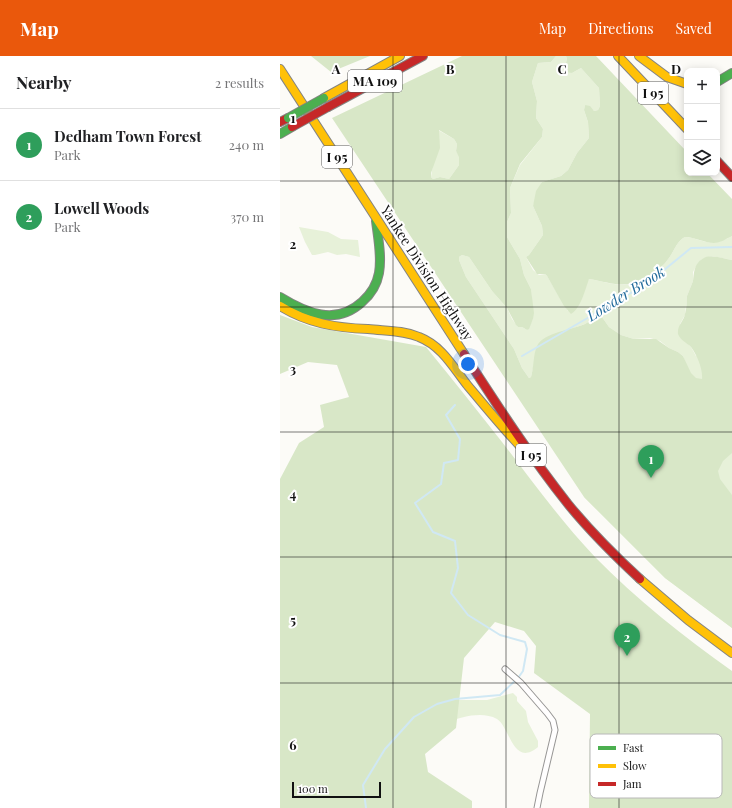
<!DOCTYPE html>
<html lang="en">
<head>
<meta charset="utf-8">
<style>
	body { margin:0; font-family:"Playfair Display",serif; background:#f6f6f6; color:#202124 }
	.controls { position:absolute; right:12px; top:12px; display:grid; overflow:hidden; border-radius:8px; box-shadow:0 2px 10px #0003 }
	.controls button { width:36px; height:36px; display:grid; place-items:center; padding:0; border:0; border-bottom:1px solid #e0e0e0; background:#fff; color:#202124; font:20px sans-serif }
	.scale { position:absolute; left:12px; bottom:10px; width:89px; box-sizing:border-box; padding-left:4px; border:2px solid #111; border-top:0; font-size:11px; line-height:14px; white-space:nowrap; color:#111; -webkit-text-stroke:3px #fff; paint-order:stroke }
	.you { position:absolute; left:188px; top:308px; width:14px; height:14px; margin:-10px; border:3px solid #fff; border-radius:50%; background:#1a73e8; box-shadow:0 0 0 6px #1a73e833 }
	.badge { display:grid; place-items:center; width:26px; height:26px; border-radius:50%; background:#ea580c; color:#fff; font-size:13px; font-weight:700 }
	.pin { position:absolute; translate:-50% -33px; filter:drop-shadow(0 1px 2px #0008) }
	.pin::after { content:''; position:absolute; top:21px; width:14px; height:12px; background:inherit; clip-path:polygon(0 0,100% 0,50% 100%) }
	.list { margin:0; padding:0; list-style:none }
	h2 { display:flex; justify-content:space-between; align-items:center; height:52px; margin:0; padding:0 16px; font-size:17px }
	h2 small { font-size:13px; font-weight:400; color:#757577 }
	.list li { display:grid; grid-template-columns:26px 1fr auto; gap:12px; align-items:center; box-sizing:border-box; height:72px; padding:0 16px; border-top:1px solid #e0e0e0 }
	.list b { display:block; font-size:15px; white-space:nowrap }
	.list p { margin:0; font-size:13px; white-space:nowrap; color:#757577 }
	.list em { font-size:13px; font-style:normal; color:#757577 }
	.icon { flex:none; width:22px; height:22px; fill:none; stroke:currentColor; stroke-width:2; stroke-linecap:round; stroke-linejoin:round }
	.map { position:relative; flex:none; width:452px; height:752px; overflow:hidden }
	header { display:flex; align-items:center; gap:24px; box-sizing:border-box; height:56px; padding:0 20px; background:#ea580c; color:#fff }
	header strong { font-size:19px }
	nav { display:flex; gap:22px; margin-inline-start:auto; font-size:14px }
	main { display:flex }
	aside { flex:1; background:#fff }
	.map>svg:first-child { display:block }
</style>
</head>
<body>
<header>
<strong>Map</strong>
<nav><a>Map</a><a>Directions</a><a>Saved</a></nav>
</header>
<main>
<aside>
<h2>Nearby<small>2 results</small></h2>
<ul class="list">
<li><span class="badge" style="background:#2e9e5b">1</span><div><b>Dedham Town Forest</b><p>Park</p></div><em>240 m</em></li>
<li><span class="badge" style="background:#2e9e5b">2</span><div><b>Lowell Woods</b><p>Park</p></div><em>370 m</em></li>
</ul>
</aside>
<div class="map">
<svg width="452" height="752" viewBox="0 0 452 752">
	<rect width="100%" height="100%" fill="#fcfbf7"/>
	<g fill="#e7f1d9">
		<path d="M276,0H286L287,3L285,10L292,17L301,12L319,32L320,50L318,54L314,55L305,49L304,54L308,66L309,82L297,97L288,114L281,120L262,126L253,150L262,170L263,179L249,199L246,201L253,214L259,219L265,218L267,220L288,255L309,223C321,225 333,229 345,229C362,229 379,215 389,202C394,195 397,185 405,181C413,181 420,185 427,186C437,188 444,184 452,180V204L432,200L422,203L418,207L413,216V225L407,240L405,259L400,268V281L411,291L416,300L452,279V572L385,522L304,441L407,311L403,300L398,296L389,292L380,285L370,282L354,283L341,279L329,271L322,261L319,259L305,268L266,282L259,288L251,321L249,322L242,312L234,293L186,221L179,204V201L182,199L189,201L212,235L227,252L232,263L238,271H242L247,274L253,263L251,233L244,219L240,203L227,181V166L231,157L230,132L240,109L262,81L263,73L256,62L257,45L252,26L258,7L271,6Z"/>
		<path d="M158,74L174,83L177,88L176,95L180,101L179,109L169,123L160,121L153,123L151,121Z"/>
		<path d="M19,171L48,176L61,183L78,184L80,201L66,198L57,199L48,196L35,199H32L25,186Z"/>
		<path d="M233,637L237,641V645L246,655L248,666L258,685V691C233,712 230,671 217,663C202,655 182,661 168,666L173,644H207Z"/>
	</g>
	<g fill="#d8e7c7" fill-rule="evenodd">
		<path d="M31,0H90L51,16Z"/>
		<path d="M182,0H276L271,6L258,7L252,26L257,45L256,62L263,73L262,81L240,108L230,132L231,157L227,166V181L240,203L244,219L251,233L254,257L253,263L249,273L247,274L242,271H238L236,269L227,252L212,235L189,201L182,199L179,201V204L186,221L234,293L242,312L249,322L251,321C254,311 253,299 257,290C264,276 292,274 305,268C310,265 314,262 319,259L322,261L329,271L341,279L354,283H376L389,292L398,296L403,300L411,317L416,322L422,323C423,313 417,299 411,291C407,287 400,284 398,278C397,269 404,265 405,258C407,252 406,246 407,240C409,235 411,230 413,225C414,217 414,208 422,203C431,197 442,203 452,204V397L443,405L438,415L440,423L452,439V572L385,522L304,441L52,62ZM159,74L174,83L177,88L176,95L179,101V109L169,123L160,121L153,123L151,121V117L160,92Z"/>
		<path d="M286,0H316L407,96V117H427L452,143V180C446,183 440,187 434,187C424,187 415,181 405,181C397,185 394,195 389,202C384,209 378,214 371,219C350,235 332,227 309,223C305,234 301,252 291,258L284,250L267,220L265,218H257L246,201L249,199L263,179L262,170L253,150L256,135L262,126L281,120L288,114L297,97L309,82L308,66L304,54L305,49L310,50L314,55L318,54L320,50L319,32L301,12L292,17L286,16L285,10L287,3Z"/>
		<path d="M0,259L32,271L146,291C172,323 197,354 222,386C252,425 281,465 315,501C356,543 404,581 452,615V752H309L310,658L254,617L256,590L244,575L215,566L184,602L176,672L145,698L148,716L192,745V752H0V423L19,387L44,371L40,349L69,341L57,309L28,306L0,318Z"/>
	</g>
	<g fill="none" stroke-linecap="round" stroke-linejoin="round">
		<g stroke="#d0e8f4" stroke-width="2">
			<path d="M242,300L368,227L411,192L452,191"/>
			<path d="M86,752L83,729L105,693L134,661L157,648L175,643L220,639L238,622L243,615L247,593L245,586L220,579L188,559L171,537L178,512L175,485L153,476L135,447L161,428L164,407L178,404L180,383L166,359L175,349"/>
		</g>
		<defs>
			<path id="street" d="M225,613L241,627L267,657L273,665L275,674L260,737L257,752"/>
			<g id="fast">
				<path d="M437,26L452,17"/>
				<path d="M0,78L12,71"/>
				<path d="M0,241C26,257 56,270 82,246C90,239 97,228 99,217C102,200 98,182 96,165"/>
			</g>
			<g id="slow">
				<path d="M338,0L407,73"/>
				<path d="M359,0L387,21L407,28"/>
				<path d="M0,13L184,298"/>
				<path d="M44,42L120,0"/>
				<path d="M0,250C27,267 56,272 88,273C105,275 123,274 139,281C162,290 173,311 188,330C205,350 222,371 240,390"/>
				<path d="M360,523L408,564L452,597"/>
			</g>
			<g id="jam">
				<path d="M48,51L143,0"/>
				<path d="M0,66L8,62"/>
				<path d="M437,105L452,121"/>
				<path d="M184,298C217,349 250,400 288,448C310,475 334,499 360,523"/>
			</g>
		</defs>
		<use href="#street" stroke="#979695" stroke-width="7"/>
		<use href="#fast" stroke="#848482" stroke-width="10"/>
		<use href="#slow" stroke="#848482" stroke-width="10"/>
		<use href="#jam" stroke="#848482" stroke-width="10"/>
		<use href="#street" stroke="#fffefe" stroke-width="5"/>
		<use href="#fast" stroke="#4caf50" stroke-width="8"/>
		<use href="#slow" stroke="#ffc107" stroke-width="8"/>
		<use href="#jam" stroke="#c62828" stroke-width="8"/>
		<defs>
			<path id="fast-bridge" d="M8,62L44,42"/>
			<path id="jam-bridge" d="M12,71L48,51"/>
		</defs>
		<use href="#fast-bridge" stroke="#848482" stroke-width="10" stroke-linecap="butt"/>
		<use href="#jam-bridge" stroke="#848482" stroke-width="10" stroke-linecap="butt"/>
		<use href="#fast-bridge" stroke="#4caf50" stroke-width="8"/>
		<use href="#jam-bridge" stroke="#c62828" stroke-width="8"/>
	</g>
	<path fill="none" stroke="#111" stroke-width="1" stroke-opacity="0.55" d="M113,0V752M226,0V752M339,0V752M0,125H452M0,251H452M0,376H452M0,501H452M0,627H452"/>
	<g text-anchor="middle" stroke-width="4" stroke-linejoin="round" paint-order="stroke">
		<g fill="#fff" stroke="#585858" stroke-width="1">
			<rect x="68" y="14" width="54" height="22" rx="3"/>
			<rect x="358" y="26" width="30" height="22" rx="3"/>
			<rect x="42" y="90" width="30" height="22" rx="3"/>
			<rect x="236" y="388" width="30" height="22" rx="3"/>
		</g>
		<g font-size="13" font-weight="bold" fill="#111">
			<text x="95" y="30">MA 109</text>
			<text x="373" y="42">I 95</text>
			<text x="57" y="106">I 95</text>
			<text x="251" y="404">I 95</text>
		</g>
		<g font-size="14" fill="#111" stroke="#fff">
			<text transform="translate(147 217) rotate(57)" y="5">Yankee Division Highway</text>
		</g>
		<g font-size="15" font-style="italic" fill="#216a9b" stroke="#fff">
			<text transform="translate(346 238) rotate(-32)" y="5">Lowder Brook</text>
		</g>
	</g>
	<rect x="310" y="678" width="132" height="64" rx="6" fill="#fff" stroke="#b8b8b8" stroke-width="1"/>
	<rect x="318" y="690" width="18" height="4" fill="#4caf50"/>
	<rect x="318" y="708" width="18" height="4" fill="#ffc107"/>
	<rect x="318" y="726" width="18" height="4" fill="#c62828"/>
	<g font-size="11" fill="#111">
		<text x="343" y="696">Fast</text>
		<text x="343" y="714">Slow</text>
		<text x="343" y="732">Jam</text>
	</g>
	<g font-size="13" text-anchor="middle" font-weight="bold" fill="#111" stroke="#fff" stroke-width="4" stroke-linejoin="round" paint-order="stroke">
		<text x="56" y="18">A</text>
		<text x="170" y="18">B</text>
		<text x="282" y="18">C</text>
		<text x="396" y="18">D</text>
		<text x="13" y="67">1</text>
		<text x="13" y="193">2</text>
		<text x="13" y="318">3</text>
		<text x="13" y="443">4</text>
		<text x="13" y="569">5</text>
		<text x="13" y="694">6</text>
	</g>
</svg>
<div class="controls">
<button>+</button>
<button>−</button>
<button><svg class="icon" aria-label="layers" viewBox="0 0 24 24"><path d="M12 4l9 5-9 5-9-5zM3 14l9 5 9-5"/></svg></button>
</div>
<div class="scale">100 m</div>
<div class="you"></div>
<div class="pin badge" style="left:371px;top:422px;background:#2e9e5b">1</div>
<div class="pin badge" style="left:347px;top:600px;background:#2e9e5b">2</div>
</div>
</main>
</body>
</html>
